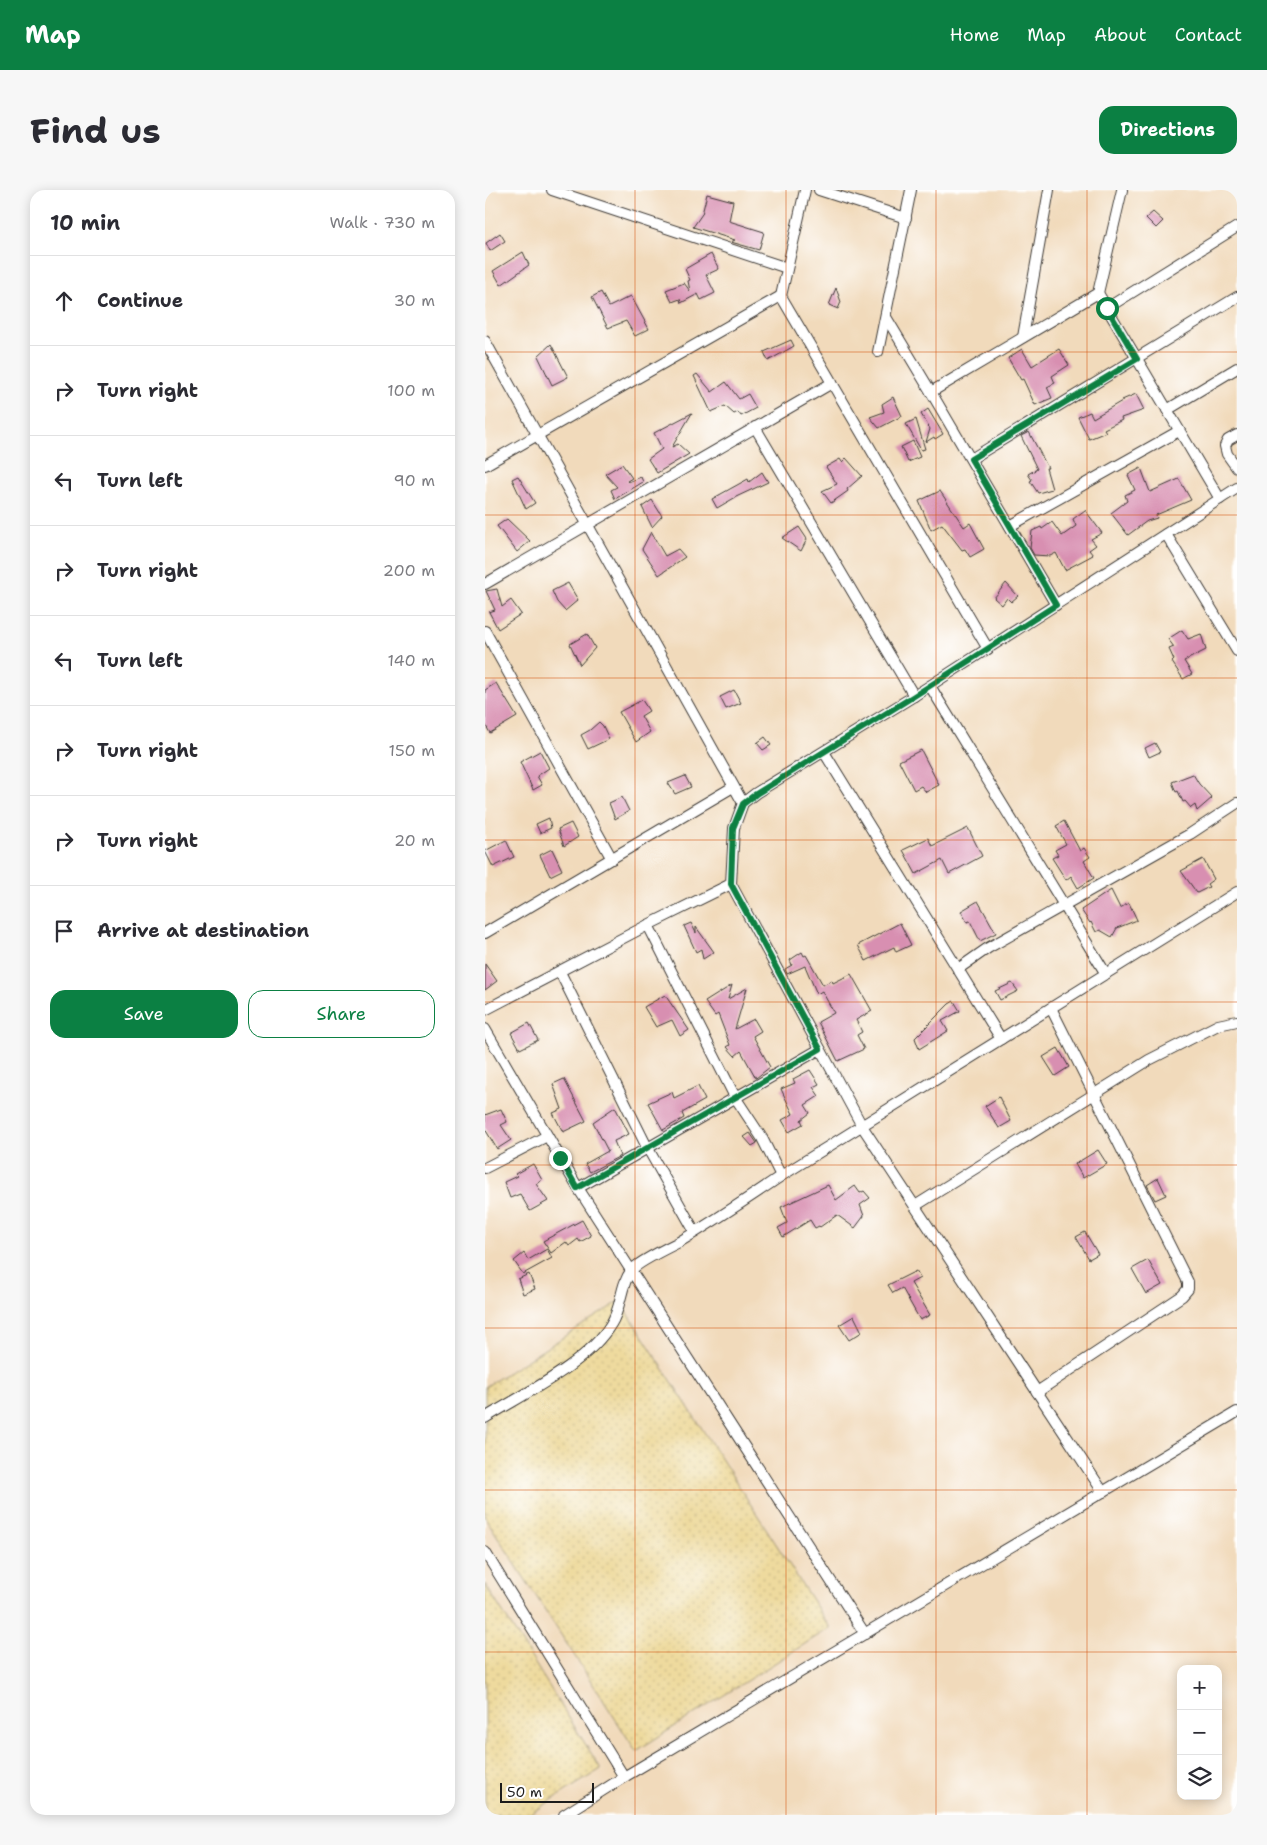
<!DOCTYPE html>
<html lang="en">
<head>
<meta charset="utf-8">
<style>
	body { margin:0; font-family:"Shantell Sans",sans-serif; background:#f7f7f7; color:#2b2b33 }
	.controls { position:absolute; right:15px; bottom:15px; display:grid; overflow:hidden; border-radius:10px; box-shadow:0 2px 12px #0003 }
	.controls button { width:45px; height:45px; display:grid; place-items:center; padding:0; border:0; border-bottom:1px solid #e1e1e2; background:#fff; color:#2b2b33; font:25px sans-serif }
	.scale { position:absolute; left:15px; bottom:12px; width:94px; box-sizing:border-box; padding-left:5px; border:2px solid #1c1c1c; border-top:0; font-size:14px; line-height:18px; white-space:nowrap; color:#1c1c1c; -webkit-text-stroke:4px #fff; paint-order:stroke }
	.stop { position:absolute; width:15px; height:15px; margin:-11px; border:4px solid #0b8043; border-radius:50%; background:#fff }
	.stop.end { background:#0b8043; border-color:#fff; box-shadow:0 1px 5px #0008 }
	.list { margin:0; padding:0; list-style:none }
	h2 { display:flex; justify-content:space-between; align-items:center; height:65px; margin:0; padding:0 20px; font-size:21px }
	h2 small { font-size:16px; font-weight:400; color:#7c7c81 }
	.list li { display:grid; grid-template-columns:32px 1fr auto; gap:15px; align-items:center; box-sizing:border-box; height:90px; padding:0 20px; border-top:1px solid #e1e1e2 }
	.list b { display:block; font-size:19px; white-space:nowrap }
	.list em { font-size:16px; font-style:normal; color:#7c7c81 }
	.actions { display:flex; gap:10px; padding:15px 20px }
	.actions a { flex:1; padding:11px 0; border:1px solid #0b8043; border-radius:15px; text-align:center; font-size:18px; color:#0b8043 }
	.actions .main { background:#0b8043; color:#fff }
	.icon { flex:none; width:28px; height:28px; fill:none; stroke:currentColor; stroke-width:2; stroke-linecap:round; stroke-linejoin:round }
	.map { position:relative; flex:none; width:752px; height:1625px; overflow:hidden; border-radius:15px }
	header { display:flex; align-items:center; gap:30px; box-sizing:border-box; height:70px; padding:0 25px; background:#0b8043; color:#fff }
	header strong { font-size:24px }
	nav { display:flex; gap:28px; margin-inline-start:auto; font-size:18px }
	.intro { display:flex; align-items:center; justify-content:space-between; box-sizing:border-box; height:120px; padding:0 30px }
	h1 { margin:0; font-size:35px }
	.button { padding:12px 22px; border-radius:15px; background:#0b8043; color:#fff; font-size:18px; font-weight:700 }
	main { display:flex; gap:30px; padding:0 30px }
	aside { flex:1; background:#fff; border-radius:15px; box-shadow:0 2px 12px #0003 }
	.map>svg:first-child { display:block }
</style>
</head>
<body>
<header>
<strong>Map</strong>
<nav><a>Home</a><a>Map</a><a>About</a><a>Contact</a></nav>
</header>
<div class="intro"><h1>Find us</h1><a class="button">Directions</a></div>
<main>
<aside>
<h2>10 min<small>Walk · 730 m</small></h2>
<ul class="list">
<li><svg class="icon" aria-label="ahead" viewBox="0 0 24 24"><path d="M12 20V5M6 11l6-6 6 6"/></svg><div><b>Continue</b></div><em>30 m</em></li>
<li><svg class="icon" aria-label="right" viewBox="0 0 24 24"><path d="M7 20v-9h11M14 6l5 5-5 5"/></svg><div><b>Turn right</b></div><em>100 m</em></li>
<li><svg class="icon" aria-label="left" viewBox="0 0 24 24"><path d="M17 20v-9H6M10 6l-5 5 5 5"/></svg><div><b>Turn left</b></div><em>90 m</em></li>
<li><svg class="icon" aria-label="right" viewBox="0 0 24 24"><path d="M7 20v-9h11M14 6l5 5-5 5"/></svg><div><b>Turn right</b></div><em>200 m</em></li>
<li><svg class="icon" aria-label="left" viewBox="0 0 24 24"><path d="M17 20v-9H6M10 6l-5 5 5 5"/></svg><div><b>Turn left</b></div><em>140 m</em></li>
<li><svg class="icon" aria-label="right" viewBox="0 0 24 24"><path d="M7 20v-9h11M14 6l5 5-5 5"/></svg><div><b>Turn right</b></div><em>150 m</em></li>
<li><svg class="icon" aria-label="right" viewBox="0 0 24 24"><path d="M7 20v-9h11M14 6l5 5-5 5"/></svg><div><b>Turn right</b></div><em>20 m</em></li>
<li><svg class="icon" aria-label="arrive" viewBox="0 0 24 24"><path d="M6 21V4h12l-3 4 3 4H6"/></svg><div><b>Arrive at destination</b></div></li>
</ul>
<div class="actions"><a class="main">Save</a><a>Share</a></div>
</aside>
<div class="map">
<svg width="752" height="1625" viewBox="0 0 752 1625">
	<defs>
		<pattern id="sand-dots" width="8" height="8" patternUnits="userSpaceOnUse" patternTransform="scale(1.25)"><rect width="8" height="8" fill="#eeda9e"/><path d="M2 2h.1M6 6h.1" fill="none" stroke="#ccba88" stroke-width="1.8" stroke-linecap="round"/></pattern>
	</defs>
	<rect width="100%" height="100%" fill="#fff"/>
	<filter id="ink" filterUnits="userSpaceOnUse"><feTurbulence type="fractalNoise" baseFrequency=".02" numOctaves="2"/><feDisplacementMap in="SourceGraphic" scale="10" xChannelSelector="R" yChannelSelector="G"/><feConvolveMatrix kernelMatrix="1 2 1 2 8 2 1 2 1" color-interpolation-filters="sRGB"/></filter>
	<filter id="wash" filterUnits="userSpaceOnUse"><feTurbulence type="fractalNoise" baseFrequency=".0096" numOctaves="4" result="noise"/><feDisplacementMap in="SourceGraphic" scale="20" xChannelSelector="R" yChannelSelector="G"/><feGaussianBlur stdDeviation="1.12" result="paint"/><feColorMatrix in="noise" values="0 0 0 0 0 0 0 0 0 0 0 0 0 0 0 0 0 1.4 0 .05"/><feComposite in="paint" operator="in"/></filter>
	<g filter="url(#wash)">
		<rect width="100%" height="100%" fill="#f1dabb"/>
		<g fill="url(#sand-dots)" stroke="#857b5d">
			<path d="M135,1111L345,1438L151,1561L0,1327V1197Z"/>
			<path d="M0,1394L116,1579L43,1625H0Z"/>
		</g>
		<g id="blocks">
			<g fill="#d88fb1">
				<path d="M222,4L248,11L244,31L279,42L274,60L246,52L250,50L208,37L217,24Z"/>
				<path d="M668,22L678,31L671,38L661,28Z"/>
				<path d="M15,43L20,51L5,61L1,53Z"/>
				<path d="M38,62L44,75L16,95L8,81Z"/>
				<path d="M226,64L234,79L221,85L230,103L216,110L213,104L196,113L195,109L187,112L181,100L199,93L205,101L203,91L205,90L200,79Z"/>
				<path d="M351,98L356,112L353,119L344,115Z"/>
				<path d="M116,102L124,117L146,106L164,139L150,146L141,131L123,138L107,107Z"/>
				<path d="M306,150L309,156L283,171L279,162Z"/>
				<path d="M66,154L83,187L67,195L53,166Z"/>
				<path d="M537,159L547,176L574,159L584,175L567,186L570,193L562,197L567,208L550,215L538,189L536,190L523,168Z"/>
				<path d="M212,184L227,202L241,192L254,209L263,204L271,218L256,226L253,222L249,224L240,216L226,222L209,186Z"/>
				<path d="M651,204L659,220L636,228L637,230L619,239L621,242L604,249L593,227L605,222L608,228L637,211V210Z"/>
				<path d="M408,207L417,226L394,238L385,227L399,222L397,214Z"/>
				<path d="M443,219L458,244L450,249L449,247L441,252L445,239L436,224Z"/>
				<path d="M207,223L187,257L193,254L204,264L172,283L163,269L177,259L169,243Z"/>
				<path d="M431,229L440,259L436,260L421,234Z"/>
				<path d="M544,242L563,278H561L567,299L553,303L545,291L547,290L543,284L552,279L536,246Z"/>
				<path d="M428,251L435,267L423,272L416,257Z"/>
				<path d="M361,268L377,286L362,299L363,301L346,313L337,301L352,294L341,277L355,269L357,272Z"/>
				<path d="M137,274L147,288L142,291L143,292L156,287L158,292L130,309L126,300L132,297L120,284Z"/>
				<path d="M656,278L665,302L694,289L706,310L671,325L672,328L662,331L643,345L626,323L642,311L640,305L650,300L643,285Z"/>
				<path d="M277,282L283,292L251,307L232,318L227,309L263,289L264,292Z"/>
				<path d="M33,286L50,313L41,319L27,289Z"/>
				<path d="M455,301L479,337L485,333L499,359L485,367L480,359L477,360L457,334L446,340L434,311Z"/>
				<path d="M167,310L177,326L167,337L157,317Z"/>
				<path d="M600,320L617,343L606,349L611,355L604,360L608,365L580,380L571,363L565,366L549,365L545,358L547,341L556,337L557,339L567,332L577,346L591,336L588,329Z"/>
				<path d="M22,329L45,351L32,362L12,336Z"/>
				<path d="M314,337L322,349L316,361L297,348Z"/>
				<path d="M166,342L180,366L193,359L200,367L174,385L157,359Z"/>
				<path d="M83,393L93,410L80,421L72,412L67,401Z"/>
				<path d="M521,393L533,406L526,412L522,408L517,415L509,408Z"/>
				<path d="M12,399L17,417L26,410L36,424L13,439L4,422L10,420L1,401Z"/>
				<path d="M697,440L703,449L716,444L721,460L699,471L707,484L698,489L687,472L689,470L684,459L689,457L683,449Z"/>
				<path d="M102,444L110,458L95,475L85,454Z"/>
				<path d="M11,493L32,527L5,543L0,534V500Z"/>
				<path d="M249,500L256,513L241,519L235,507Z"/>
				<path d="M157,510L164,521L156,526L165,542L151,552L134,522Z"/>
				<path d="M114,532L118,536L124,549L103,559L96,545L105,540Z"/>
				<path d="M280,547L286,555L278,560L272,553Z"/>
				<path d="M670,553L675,562L664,567L660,558Z"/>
				<path d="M436,560L454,595L441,602L436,596L429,600L414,571Z"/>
				<path d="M55,561L64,578L52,586L57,595L48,600L35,572Z"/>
				<path d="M708,584L714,594L727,608L712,621L710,615L706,618L700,611L698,612L693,601L691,602L687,592Z"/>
				<path d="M200,586L206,597L190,604L183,593Z"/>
				<path d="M137,607L144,621L130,629L124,613Z"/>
				<path d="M64,628L66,638L55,643L51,634Z"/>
				<path d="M579,631L595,661L599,658L605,667L599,671L609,688L593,698L586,686L581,690L567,668L573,665L570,660L581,654L571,636Z"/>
				<path d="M86,633L93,647L79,656L73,639Z"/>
				<path d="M483,638L497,666L464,684L457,670L431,684L418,660L443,648L447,656Z"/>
				<path d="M21,650L29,667L8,677L0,661Z"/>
				<path d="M67,659L77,680L65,686L55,665Z"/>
				<path d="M718,669L729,689L722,694L724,697L712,703L696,681Z"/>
				<path d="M626,700L635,718L644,713L652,730L632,738L627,747L615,740L611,742L606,732L605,733L596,720Z"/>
				<path d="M493,711L511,743L495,751L485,731L482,732L476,721Z"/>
				<path d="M206,733L211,743V737L229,762L218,769L216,759L211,762L199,736Z"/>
				<path d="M415,733L426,755L411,762L409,757L381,771L373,755Z"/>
				<path d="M317,762L319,766L321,765L338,795L347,790L348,793L366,784L387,821L371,830L377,842L372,845L379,859L353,871L333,832L349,823L337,801L332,804L320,776L302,784L300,779L307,775L305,770Z"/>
				<path d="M0,774L12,791L0,800Z"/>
				<path d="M527,793L533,801L515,810L510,801Z"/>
				<path d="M247,795L243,809L262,798L250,839L269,829L276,841L268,846L285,877L271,888L256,861L250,866L242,857L245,855L233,824L230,826L220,812Z"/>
				<path d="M180,805L204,840L195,846L187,830L171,837L159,817Z"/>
				<path d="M469,811L475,821L457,831L463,841L434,859L430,848L464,814Z"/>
				<path d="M44,833L53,850L35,859L26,843Z"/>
				<path d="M573,858L584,877L570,886L558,867Z"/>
				<path d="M325,880L334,894L328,897L334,906L320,915L325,923L316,930L318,934L304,942L297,930L308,924L296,899L310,893L308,889Z"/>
				<path d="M79,889L101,931L78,942L68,923L77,919L68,894Z"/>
				<path d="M213,896L220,910L197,923L199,928L178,940L163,913L187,902L189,908Z"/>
				<path d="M514,907L526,931L514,938L500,916Z"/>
				<path d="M130,917L144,944L129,951L135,966L105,982L100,974L123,961L108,932Z"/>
				<path d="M16,919L22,932L16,935L26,950L12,959L0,939V925Z"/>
				<path d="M265,943L272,953L267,956L259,947Z"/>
				<path d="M613,960L622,974L598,988L590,974Z"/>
				<path d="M48,974L57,990L51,994L63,1011L45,1021L35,1004L25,1008L19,992L32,986L30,984Z"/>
				<path d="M673,988L681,1005L670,1010L662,995Z"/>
				<path d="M343,995L351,1010L370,996L375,1003L379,1001L385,1008L375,1015L379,1026L370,1038L352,1025L335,1037L334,1036L330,1038L325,1030L298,1047L293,1038L302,1033L296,1017Z"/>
				<path d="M97,1030L106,1046L95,1052L93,1049L84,1056L81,1052L66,1063L58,1051Z"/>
				<path d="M600,1042L613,1064L604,1069L591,1047Z"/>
				<path d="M62,1059L67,1068L38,1084L29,1071L39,1063L43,1070Z"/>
				<path d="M663,1070L677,1095L661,1104L647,1079Z"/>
				<path d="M431,1081L435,1088L426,1093L445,1125L435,1130L417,1098L408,1103L403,1095Z"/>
				<path d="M44,1084L50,1099L38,1104L33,1089Z"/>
				<path d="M369,1126L377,1142L364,1150L354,1135Z"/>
			</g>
		</g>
	</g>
	<g filter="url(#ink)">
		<use href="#blocks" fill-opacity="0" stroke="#3c3834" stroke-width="1"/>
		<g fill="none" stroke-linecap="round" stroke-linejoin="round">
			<defs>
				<g id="minor">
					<path d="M67,0L302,78"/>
					<path d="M320,0L296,106L503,459"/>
					<path d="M334,0L421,28"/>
					<path d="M613,103L735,309"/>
					<path d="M622,118L752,37"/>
					<path d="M401,127L446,202L571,415"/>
					<path d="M538,147L564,0"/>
					<path d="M0,151L258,613"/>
					<path d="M393,162L426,0"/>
					<path d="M446,202L613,103L637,0"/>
					<path d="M682,220L752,178"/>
					<path d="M270,237L429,506"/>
					<path d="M752,245L743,250L740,256L742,264L752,278"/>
					<path d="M486,269L752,107"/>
					<path d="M0,275L296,106"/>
					<path d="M525,336L694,241"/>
					<path d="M681,344L752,461"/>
					<path d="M0,394L347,193"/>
					<path d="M0,441L127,669"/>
					<path d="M445,496L621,784"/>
					<path d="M339,562L516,849"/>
					<path d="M163,735L250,907L277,948L296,986"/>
					<path d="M0,743L248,597"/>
					<path d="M473,779L503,758L705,644L752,613"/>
					<path d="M75,782L162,957L210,1042"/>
					<path d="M0,820L163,735L246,694"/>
					<path d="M0,839L93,998L380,1444"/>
					<path d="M0,978L62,946"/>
					<path d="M93,998L335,859"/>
					<path d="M430,1016L664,870L733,835L752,831"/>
					<path d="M552,1202L697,1106L703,1099V1092L566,818"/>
					<path d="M0,1228C40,1203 102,1174 126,1134C137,1117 135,1095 146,1081C151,1073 184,1057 194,1052C229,1031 262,1009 296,986L752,702"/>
					<path d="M618,1302L377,936L246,694L249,638L258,613L271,603L429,506L752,298"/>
					<path d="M0,1362L139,1587"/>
					<path d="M79,1625L139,1587L752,1222"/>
				</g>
			</defs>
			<use href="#minor" stroke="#3c3834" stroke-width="12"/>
			<use href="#minor" stroke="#fff" stroke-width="10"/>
		</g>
	</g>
	<g fill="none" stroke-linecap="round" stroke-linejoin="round" filter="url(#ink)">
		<path stroke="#0b8043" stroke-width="6" d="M75,968L92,998L335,859L246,694L248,638L258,614L271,604L429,506L571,415L486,269L652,169L622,118"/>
	</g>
	<path fill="none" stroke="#d4530e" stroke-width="1" stroke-opacity="0.55" d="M150,0V1625M301,0V1625M451,0V1625M602,0V1625M0,162H752M0,325H752M0,488H752M0,650H752M0,812H752M0,975H752M0,1138H752M0,1300H752M0,1462H752"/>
</svg>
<div class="controls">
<button>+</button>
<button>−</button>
<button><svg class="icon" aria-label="layers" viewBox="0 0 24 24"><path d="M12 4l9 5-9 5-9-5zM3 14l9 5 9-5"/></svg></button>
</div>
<div class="scale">50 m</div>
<div class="stop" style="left:622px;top:118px"></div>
<div class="stop end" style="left:75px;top:968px"></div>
</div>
</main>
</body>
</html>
